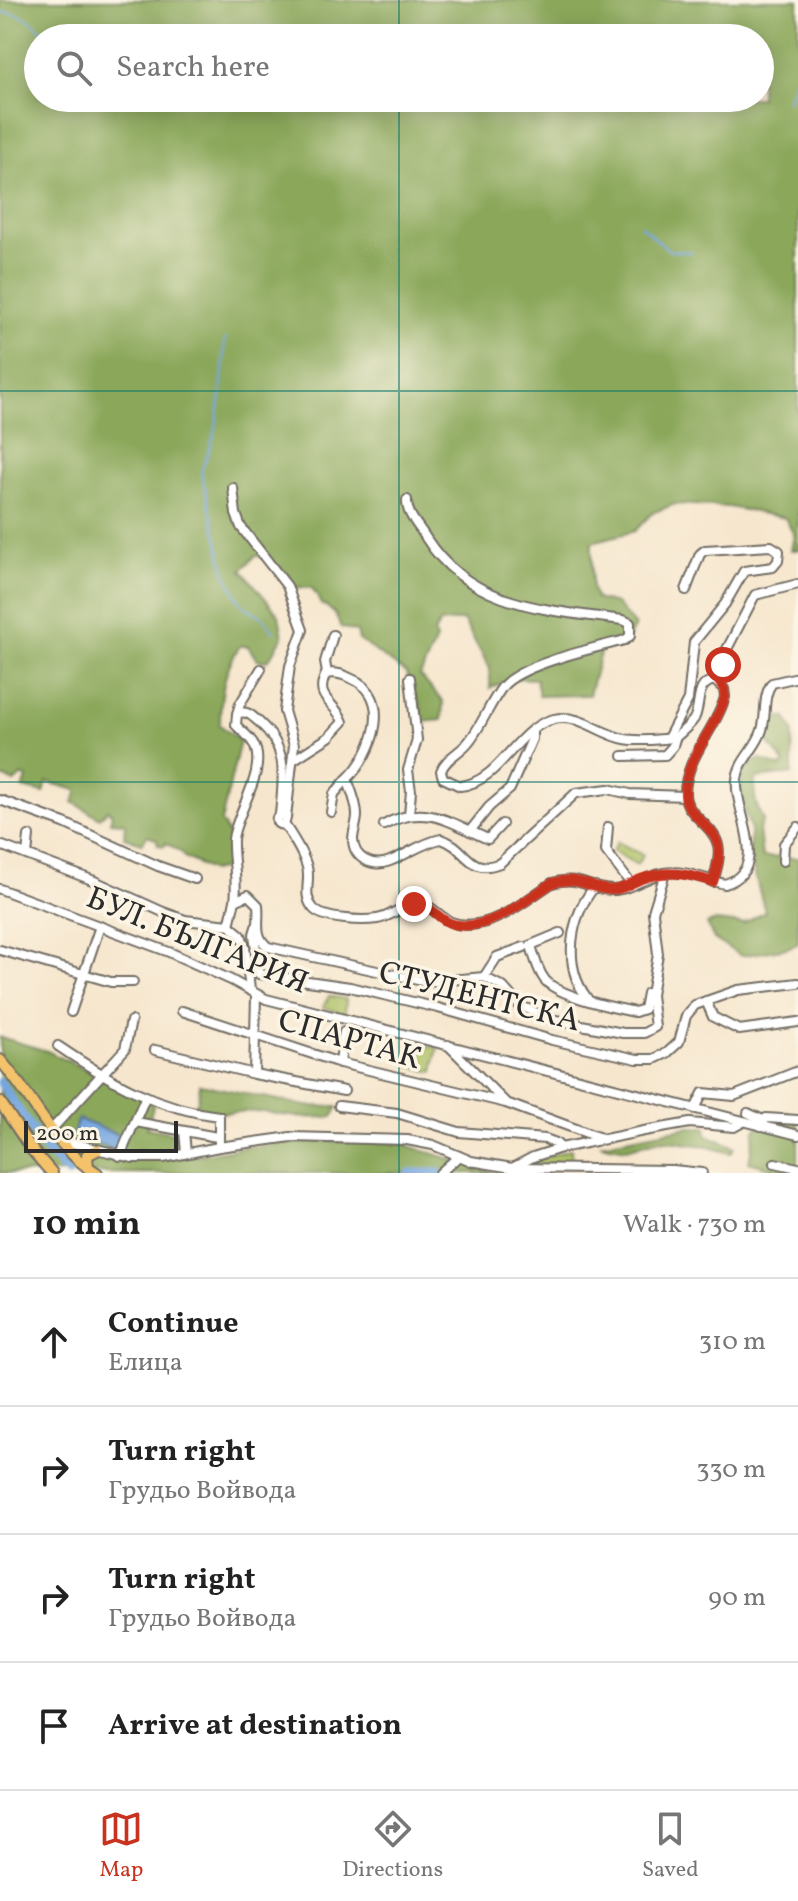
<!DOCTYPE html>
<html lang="en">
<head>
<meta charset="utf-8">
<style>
	body { margin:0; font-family:Vollkorn,serif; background:#f6f6f6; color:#222 }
	.scale { position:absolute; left:24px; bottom:20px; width:154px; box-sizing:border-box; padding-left:8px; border:4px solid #2b2b2b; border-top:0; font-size:22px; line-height:28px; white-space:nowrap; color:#2b2b2b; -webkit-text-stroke:6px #fcf5e5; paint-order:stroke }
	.stop { position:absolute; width:24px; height:24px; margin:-18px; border:6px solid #c8321e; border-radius:50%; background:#fff }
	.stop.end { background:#c8321e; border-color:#fff; box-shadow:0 2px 8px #0008 }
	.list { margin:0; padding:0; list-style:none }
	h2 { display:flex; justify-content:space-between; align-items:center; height:104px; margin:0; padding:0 32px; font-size:34px }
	h2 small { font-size:26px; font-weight:400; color:#767676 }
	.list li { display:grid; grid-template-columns:52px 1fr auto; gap:24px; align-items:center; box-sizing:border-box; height:128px; padding:0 32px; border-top:2px solid #e0e0e0 }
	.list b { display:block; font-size:30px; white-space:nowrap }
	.list p { margin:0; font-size:26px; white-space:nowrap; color:#767676 }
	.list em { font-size:26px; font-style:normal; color:#767676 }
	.icon { flex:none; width:44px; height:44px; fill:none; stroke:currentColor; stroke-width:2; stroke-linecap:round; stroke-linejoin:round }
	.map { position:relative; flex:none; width:798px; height:1173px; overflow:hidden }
	.search { position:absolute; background:#fff; box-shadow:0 4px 20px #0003; left:24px; right:24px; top:24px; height:88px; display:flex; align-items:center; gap:20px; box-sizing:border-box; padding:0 28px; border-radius:44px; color:#767676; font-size:30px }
	.sheet { height:616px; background:#fff }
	nav { display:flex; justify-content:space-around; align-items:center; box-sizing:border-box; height:112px; border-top:2px solid #e0e0e0; background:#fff; font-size:22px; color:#767676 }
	nav a { display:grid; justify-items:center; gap:4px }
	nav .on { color:#c8321e }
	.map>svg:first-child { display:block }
</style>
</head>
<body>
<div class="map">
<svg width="798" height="1173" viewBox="0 0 798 1173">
	<rect width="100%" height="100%" fill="#fcf5e5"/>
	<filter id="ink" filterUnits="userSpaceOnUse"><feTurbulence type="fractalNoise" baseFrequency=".0125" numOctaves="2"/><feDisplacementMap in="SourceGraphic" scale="16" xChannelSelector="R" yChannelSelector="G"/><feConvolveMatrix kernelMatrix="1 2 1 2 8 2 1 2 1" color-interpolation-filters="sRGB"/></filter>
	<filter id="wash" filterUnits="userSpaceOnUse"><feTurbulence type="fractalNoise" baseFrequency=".006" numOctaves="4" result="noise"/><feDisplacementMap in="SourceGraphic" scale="32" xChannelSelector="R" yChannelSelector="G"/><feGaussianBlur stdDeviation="1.8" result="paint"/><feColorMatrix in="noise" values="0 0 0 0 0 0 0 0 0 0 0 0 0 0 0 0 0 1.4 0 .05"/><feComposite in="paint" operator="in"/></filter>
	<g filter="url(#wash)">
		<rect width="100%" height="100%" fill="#f6e6cd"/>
		<g fill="#adc165" stroke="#6c7648" stroke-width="2">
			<path d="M617,842L643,855L637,865L612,851Z"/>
			<path d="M329,996L346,999L345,1014L323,1007Z"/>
			<path d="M417,1043L438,1048L433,1072L410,1066Z"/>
			<path d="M571,1149L572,1164L531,1165L530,1162Z"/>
		</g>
		<g fill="#8aa75a" stroke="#5a6942" stroke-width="2" fill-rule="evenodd">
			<path d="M0,0H798V550H791L794,535L785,518L729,507L675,504L652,513L635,531L592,542V588L596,599L616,604L635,626L625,644L601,650L589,695L539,696L536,679L514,678L490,688V669L463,620L440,623L434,633L436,640L420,676L443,701L442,720L422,722L420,706L406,673L359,640L357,632L341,627L335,614L326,606L322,605L312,588L294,587C283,573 273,560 256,555L242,570L279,615L283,637L268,661L257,660L248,646H240C224,667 220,699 220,725L240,741L221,822C231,835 235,852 230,867L212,871L184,857L182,853L166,843L164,846L158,845L157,840L148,835L142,843L124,837L125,823L110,822L112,814L107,810L100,818L73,802L78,792L76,790L47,782L44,793L23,788L27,778L22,775L14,782L0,776ZM38,38H760V98H38Z"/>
			<path d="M769,715L786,718L793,731L792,774L756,778C752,793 756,807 763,820L759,829L762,857L798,858V943L787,948L741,956L714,939L707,924L716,921L743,924L765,912L750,857V829L740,795L742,770L759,759L780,767L785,764L767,741Z"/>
			<path d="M0,1037L47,1051L154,1103L147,1128L181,1134L183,1158L245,1147L311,1141L400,1143L495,1173H0Z"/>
			<path d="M200,1084L306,1106L338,1107L333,1117C311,1118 292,1118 271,1113C247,1108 219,1116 195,1112L193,1105L198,1101Z"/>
			<path d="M786,1112L798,1117V1173H787L749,1162L755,1130L767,1120L788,1118L783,1115Z"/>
			<path d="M688,1127H706L707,1135L735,1147L731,1153L705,1146L661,1140L626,1149L600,1144Z"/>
		</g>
		<path fill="#74a6e0" stroke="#506886" stroke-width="2" d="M78,1119L122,1136L118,1151L73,1135Z"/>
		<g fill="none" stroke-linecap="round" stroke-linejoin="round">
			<g stroke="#74a6e0" stroke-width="2">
				<path d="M0,12C23,13 34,21 49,38"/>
				<path d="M787,102L798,71"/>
				<path d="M641,226L670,251L692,252"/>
				<path d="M225,339L221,395L215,433L201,472L226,575L241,604L264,618L274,632"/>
				<path d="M58,1172L60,1166"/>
			</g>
			<g stroke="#74a6e0" stroke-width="9">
				<path d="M0,1082L47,1152L69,1173"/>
				<path d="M410,1173H439"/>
			</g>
		</g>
	</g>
	<g filter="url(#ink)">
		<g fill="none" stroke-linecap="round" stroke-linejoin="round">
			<defs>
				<g id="minor">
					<path d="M233,488L236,514L241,527L287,586L303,630L290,666L284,711L294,745L286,818"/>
					<path d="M407,500C406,514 419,526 426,538C470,608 549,610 623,620L630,623V636L625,640C595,648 522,664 503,686C490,703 483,723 470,740C462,752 446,757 441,771L443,778L460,786C501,782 515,728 554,719C580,713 601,735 625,739C640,742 659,739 675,738C682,732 689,726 694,719C702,704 694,685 714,680L724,689L725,697C716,730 685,757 685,794C685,815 713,824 718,845C721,856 716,871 713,882"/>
					<path d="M327,673L325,662L333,635"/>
					<path d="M720,683L726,651L755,595L798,584"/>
					<path d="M237,714L240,704L261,669"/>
					<path d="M668,738L688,700L694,642L725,604L744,571L773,567L778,561L779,551L771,546L705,550L700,554L686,590"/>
					<path d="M623,756L665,755L673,746L675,738"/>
					<path d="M293,760L329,737L343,722C336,701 313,700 326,674C334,672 342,674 350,678C395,695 373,755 347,779C351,790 357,803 357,815C357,824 353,831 353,840C354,859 373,868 390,861C408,854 422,843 441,839C468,847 467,876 500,863L576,793L608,789L630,794L685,796"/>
					<path d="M0,800L64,823L158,866L195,879"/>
					<path d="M331,812L334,794L347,779"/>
					<path d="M409,815L411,791L408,770L417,740L410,678"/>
					<circle cx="281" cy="820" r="4.5"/>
					<path d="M284,824C292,836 303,852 307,867C311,881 302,895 313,908C322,920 363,921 377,919C392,917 402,904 417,904C439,903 439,930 477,924C504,920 530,897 552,883C581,875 586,889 612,890C627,891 648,876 664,873C685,869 705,880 725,884C773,869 733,810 737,779C739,760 757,748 762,730C767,714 762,697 772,683L798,677"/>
					<path d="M384,825C425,802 451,823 488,839L502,824"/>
					<path d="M608,827L606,851L631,884"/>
					<path d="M470,831L489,807L510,789L532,739V730"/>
					<path d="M0,845L92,880L163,912L185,920L229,925L241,935L245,947L250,990"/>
					<path d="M27,855L29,836"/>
					<path d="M783,861L784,844L798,827"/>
					<path d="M0,889L169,952L231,980L266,999L798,1135"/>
					<path d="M235,901C238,880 232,859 233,839C236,812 269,769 253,743C249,736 241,731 236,725L237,714C247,710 251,715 259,722C290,750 283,777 280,815"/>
					<path d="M229,925L235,901L248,895L258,905C260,922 253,935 268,947L427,982L484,977L503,987L519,1005L550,1019L623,1033H644L655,1027L651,995L658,954L653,912L665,873"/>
					<path d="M256,927L254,934L259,974L350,987L438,1008L552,1040L637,1059H654L667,1053L679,1042L686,1016L695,1005L738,990L798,983"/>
					<path d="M560,933L531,945C534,957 538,971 545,980C558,996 615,1008 635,1012L644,1009L647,993"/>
					<path d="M0,950L111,982H133"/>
					<path d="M484,977L497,957L524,947"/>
					<path d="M587,998C562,965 570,917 595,886"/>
					<path d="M706,1001L713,1017L739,1030L798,1022"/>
					<path d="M182,1011L340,1063L506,1103"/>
					<path d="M71,1012L100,926"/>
					<path d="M448,1045L506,1103L603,1139"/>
					<path d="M58,1046C108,1080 158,1109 219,1116V1147"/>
					<path d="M155,1050L254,1074L344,1091"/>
					<path d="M340,1063L344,1032"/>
					<path d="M254,1074L256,996"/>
					<path d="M339,1106L397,1113L459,1132L545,1139L556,1143L561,1148"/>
					<path d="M695,1109L703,1093L734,1096L798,1071"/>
					<path d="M748,1113L763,1120"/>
					<path d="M136,1122L217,1137"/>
					<path d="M761,1126L766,1118L798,1120"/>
					<path d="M52,1129L125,1049L131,1021"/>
					<path d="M184,1131L186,1153"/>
					<path d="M60,1140L133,1158H163L219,1147L291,1137L407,1140L433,1145L471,1161L512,1168L533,1157L561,1148L644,1131L690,1123L734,1127L743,1122"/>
					<path d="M120,1156L145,1098"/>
					<path d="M775,1163L798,1168"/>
					<path d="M515,1168L673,1170L702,1173"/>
					<path d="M440,1173L459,1156"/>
				</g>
				<g id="major">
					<path d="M0,1060C33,1096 53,1148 97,1173"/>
					<path d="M0,1102L32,1150L52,1173"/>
					<path d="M88,1168L87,1155L97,1150"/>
				</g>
			</defs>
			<use href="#minor" stroke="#726c64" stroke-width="12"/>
			<use href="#major" stroke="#726c64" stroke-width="14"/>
			<use href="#minor" stroke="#fff" stroke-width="8"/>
			<use href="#major" stroke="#f3c26a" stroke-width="10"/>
		</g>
	</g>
	<g fill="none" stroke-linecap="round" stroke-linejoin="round" filter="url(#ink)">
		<path stroke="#c8321e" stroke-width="10" d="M414,904C435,905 435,919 453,924C488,933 524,901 552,883C581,875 587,889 612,890C623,890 631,883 641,879C667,869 688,874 713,882C716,871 721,856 718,845C713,824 685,815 685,794C685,757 716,730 725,697L724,689L720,683L723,665"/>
	</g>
	<path fill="none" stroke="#0f766e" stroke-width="2" stroke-opacity="0.55" d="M399,0V38M399,98V1173M0,391H798M0,782H798"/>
	<g text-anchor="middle" stroke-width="7" stroke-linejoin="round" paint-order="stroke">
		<g font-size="32" fill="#2b2b2b" stroke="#fcf5e5">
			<text transform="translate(198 939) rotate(22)" y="11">БУЛ. БЪЛГАРИЯ</text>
			<text transform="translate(480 995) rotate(14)" y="11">СТУДЕНТСКА</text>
			<text transform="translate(350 1038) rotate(16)" y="11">СПАРТАК</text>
		</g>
	</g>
</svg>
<div class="scale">200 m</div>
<div class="stop" style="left:723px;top:665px"></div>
<div class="stop end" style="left:414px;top:904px"></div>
<div class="search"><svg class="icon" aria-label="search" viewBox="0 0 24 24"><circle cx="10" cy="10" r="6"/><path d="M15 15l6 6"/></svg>Search here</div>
</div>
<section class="sheet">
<h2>10 min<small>Walk · 730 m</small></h2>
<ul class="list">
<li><svg class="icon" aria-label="ahead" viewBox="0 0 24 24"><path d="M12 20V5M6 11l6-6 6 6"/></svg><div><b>Continue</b><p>Елица</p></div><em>310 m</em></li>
<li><svg class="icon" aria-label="right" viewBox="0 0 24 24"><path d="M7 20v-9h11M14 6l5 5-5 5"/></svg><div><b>Turn right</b><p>Грудьо Войвода</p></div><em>330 m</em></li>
<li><svg class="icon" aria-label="right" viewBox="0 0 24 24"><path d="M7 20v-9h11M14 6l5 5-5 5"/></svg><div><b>Turn right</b><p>Грудьо Войвода</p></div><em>90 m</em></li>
<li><svg class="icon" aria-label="arrive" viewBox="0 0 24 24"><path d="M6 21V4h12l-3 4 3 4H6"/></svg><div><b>Arrive at destination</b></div></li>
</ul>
</section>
<nav>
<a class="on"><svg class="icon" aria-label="map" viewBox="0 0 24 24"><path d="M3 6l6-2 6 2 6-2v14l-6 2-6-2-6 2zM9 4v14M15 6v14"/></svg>Map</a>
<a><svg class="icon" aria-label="directions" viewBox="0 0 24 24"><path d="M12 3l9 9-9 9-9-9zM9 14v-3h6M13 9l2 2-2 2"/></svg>Directions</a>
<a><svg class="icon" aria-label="saved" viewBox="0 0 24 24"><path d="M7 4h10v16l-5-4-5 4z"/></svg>Saved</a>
</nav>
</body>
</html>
